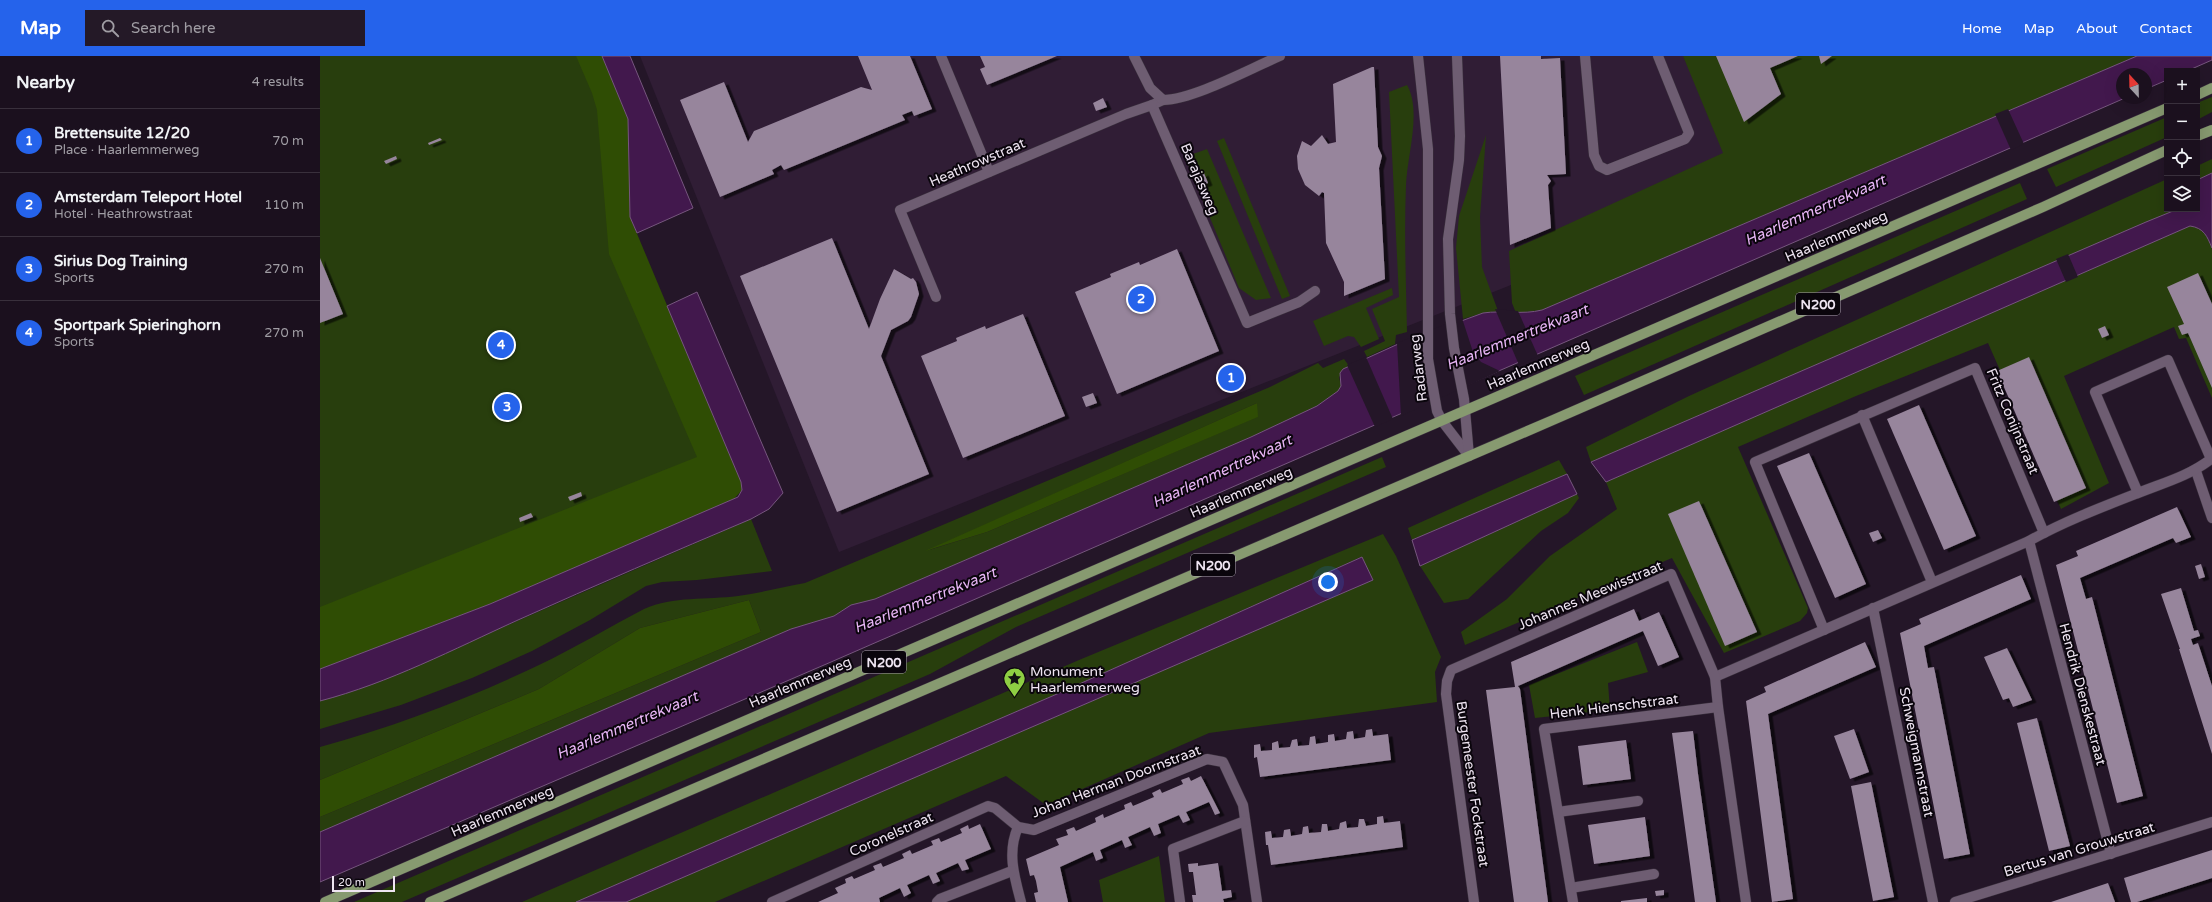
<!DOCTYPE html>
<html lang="en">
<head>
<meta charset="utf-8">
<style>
	body { margin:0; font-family:"Varela Round",sans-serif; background:#241927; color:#f1f3f6 }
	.controls { position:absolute; right:12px; top:12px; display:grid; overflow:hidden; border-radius:0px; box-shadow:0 4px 16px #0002 }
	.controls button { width:36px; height:36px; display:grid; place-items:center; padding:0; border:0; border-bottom:1px solid #39303c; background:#1b101e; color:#f1f3f6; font:20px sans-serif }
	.compass { position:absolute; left:1796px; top:12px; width:36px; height:36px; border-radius:50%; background:#1b101e; box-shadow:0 4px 16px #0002; rotate:338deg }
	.scale { position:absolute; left:12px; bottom:10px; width:63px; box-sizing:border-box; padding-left:4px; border:2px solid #efe5f2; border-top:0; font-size:11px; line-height:14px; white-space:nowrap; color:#efe5f2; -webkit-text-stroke:3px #0a050c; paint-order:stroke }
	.you { position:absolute; left:1008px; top:526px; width:14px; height:14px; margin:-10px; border:3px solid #fff; border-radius:50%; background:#1a73e8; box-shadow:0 0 0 6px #1a73e833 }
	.badge { display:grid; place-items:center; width:26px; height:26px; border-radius:50%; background:#2563eb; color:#fff; font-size:13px; font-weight:700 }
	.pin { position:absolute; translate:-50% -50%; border:2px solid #fff; box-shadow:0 1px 4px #0006 }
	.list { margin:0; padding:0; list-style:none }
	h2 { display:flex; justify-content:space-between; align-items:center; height:52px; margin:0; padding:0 16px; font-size:17px }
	h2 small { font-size:13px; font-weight:400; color:#a09da4 }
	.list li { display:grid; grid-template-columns:26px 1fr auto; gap:12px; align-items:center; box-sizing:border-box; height:64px; padding:0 16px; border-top:1px solid #39303c }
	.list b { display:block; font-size:15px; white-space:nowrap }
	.list p { margin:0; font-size:13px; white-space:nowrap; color:#a09da4 }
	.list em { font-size:13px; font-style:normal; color:#a09da4 }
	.icon { flex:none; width:22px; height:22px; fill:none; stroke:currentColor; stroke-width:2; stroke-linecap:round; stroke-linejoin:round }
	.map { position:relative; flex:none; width:1892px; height:846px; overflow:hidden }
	header { display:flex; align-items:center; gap:24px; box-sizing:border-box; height:56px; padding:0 20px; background:#2563eb; color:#fff }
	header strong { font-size:19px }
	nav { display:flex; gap:22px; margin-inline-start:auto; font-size:14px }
	.search { width:280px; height:36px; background:#241927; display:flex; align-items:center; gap:10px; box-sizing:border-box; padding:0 14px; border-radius:0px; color:#a09da4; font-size:15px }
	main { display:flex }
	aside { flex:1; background:#1b101e }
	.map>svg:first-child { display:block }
</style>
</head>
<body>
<header>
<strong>Map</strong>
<div class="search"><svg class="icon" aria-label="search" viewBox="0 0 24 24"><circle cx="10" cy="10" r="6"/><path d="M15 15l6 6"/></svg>Search here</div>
<nav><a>Home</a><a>Map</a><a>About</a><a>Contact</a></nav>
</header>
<main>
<aside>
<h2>Nearby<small>4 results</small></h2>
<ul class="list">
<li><span class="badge">1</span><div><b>Brettensuite 12/20</b><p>Place · Haarlemmerweg</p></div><em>70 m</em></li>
<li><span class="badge">2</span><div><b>Amsterdam Teleport Hotel</b><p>Hotel · Heathrowstraat</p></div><em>110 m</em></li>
<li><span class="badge">3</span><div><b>Sirius Dog Training</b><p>Sports</p></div><em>270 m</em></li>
<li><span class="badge">4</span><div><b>Sportpark Spieringhorn</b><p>Sports</p></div><em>270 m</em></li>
</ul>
</aside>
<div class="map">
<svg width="1892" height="846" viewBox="0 0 1892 846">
	<defs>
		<filter id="shadow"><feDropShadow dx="4.5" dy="2.5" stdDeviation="0" flood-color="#0009"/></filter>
	</defs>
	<rect width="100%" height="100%" fill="#241628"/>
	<path fill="#301d35" d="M320,0H1703L1251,205L519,496Z"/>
	<g fill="#283e0d" fill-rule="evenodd">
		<path d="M0,0H292L309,160L415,418L0,625Z"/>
		<path d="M1363,0H1817L1222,254L1196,257L1192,247L1189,195L1403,97Z"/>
		<path d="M1087,29C1102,55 1087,100 1086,129C1084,178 1086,227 1087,276L1076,279L1075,288L1047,301L1044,295L1065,285L1052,253L1079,241L1069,36Z"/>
		<path d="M1892,41V56L1877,64V47Z"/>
		<path d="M1847,61V81L1736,131L1727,113Z"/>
		<path d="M1166,79L1160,161L1162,211L1178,255L1163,257L1143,263L1136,192L1139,160Z"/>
		<path d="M904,82L970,240L962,243L897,85Z"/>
		<path d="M887,93L951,242L936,244L919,232L865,101Z"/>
		<path d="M1892,103V117L1877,124V110Z"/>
		<path d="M1847,123V153H1858L1271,406L1266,391L1369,340Z"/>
		<path d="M1700,127L1707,143L1264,339L1255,320Z"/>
		<path d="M1870,170C1884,172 1887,180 1892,192V342L1866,282L1859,283L1854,271L1744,320L1789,427L1741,453L1668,287L1536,340L1418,391L1488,552L1487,557L1480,565L1404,597L1352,502L1145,589L1141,576L1187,543L1230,500L1297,453L1286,426Z"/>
		<path d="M1072,232L1073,239L1046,252L1059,283L1041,291L1034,281L1028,280L1004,290L993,265Z"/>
		<path d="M1024,303L1029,310L1019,321L1021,330L1018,335L997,350L931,381L555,543L531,549L514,560L471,573L0,776V761L441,576L429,544L320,572L219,633L0,724V691C76,670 148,643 219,609C255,592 289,571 324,553C354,540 386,544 418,540C440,537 463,531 485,527L950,331L998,307L1003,312ZM937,347V361L667,476L609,494Z"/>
		<path d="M1062,401L1066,411L696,571L610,618L82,846H34Z"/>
		<path d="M1239,404L1247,418L1092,484L1088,472Z"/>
		<path d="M1257,438L1259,442L1248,457L1221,475L1148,543L1124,547L1100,510Z"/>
		<path d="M431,463L452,515L377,524L342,526L326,530L270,564L212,595L152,622L81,649L0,673V645L71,620Z"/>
		<path d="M1063,478L1076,500L1121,601L1115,616L1117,646L889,677L726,749L686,720L395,846H306L1053,524L1041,501L737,638L256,846H202L759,604Z"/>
		<path d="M1317,586L1328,616L1288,627L1290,654L1215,662L1209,629Z"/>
		<path d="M839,800L845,846H783L779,824Z"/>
	</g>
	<g fill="#2f4d04">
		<path d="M256,0H282L308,63L310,161L421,426L422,434L414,443L170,548L0,613V551L377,401L289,198L277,54L272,37Z"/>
		<path d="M937,347L938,361L667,476L605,495Z"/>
		<path d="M429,544L441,576L0,761V724L219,633L320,572Z"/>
	</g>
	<g fill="#42184d" stroke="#76567e">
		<path d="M282,0H310L373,152L317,177L310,161L308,63Z"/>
		<path d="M1817,0H1892V4L1867,15H1847V24L1826,33V18H1802V42H1805L511,606L0,826V776L471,573L514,560L531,549L555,543L931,381L997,350L1018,335L1021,330L1020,317L1023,313L1076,289L1163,257C1183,254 1202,259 1222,254Z"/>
		<path d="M1892,117V192C1887,180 1884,172 1870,170L1286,426L1271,406L1826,166L1858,153H1877V124Z"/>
		<path d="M377,236L463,437L449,453L431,463C353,496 276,529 198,564C134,593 69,627 0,645V613L170,548L418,441L422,434L421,426L347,250Z"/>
		<path d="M1247,418L1257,438L1100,510L1092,484Z"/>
		<path d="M1042,501L1053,524L306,846H256L737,638Z"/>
	</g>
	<g fill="#241628">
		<path d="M1688,53L1704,88L1691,94L1675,58Z"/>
		<path d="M1748,198L1758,221L1746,226L1736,203Z"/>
		<path d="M1175,253L1198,255L1218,300L1199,309Z"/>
		<path d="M1142,262L1153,296L1161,306L1180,315L1081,360L1077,287Z"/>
		<path d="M1046,301L1073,363L1055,371L1027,309Z"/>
	</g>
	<g fill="#97859c" filter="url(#shadow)">
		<path d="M538,0H590L612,53L594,60L592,55L582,59L585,64L464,114L461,109L452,114L454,118L400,141L360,44L404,26L428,86L434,75L541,31L552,34Z"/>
		<path d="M660,0H737L667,29L660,13L665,11Z"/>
		<path d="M1180,0H1221V3L1240,2L1246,118L1227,119L1231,125L1228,129L1231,172L1190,189Z"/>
		<path d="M1396,0H1478L1450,12L1461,38L1424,66Z"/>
		<path d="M1499,0H1512L1501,8Z"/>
		<path d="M1052,11H1054L1058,91L1062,100L1059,112L1065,223L1024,240V226L1006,187L1004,137L1002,136L999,140L985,129L978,113L977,100L982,85L991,90L1002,79L1008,88L1016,86L1013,28Z"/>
		<path d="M783,42L787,51L776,55L773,47Z"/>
		<path d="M120,82L122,84L109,89L108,87Z"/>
		<path d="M76,100L77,103L66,108L64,105Z"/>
		<path d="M884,117L888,127L881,130L877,121Z"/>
		<path d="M512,182L549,273L560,243L574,213L591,223L593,222L596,226L599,238L591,261L588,265L571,274L561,300L609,418L517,456L420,220Z"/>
		<path d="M857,193L899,295L797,338L755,236L791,221L790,218L819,206L820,209Z"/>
		<path d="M0,202L23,258L0,267Z"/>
		<path d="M1878,217L1892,248V332L1868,277L1862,279L1858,270L1864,268L1847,231Z"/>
		<path d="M703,258L745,360L643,402L601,300L637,285L636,282L665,270L666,273Z"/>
		<path d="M1785,270L1789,279L1782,282L1778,273Z"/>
		<path d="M1709,301L1766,432L1734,446L1677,315Z"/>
		<path d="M773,337L777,347L766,351L762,341Z"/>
		<path d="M1599,349L1656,480L1624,494L1567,363Z"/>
		<path d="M1489,397L1546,528L1515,542L1457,410Z"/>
		<path d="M261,436L262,440L250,445L248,441Z"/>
		<path d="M1379,445L1437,576L1405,590L1348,458Z"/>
		<path d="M1857,451L1871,481L1856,487L1853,482L1760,522L1766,543L1772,541L1823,740L1797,747L1736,509L1758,500L1756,495Z"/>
		<path d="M211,457L213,461L200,466L199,462Z"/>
		<path d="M1558,474L1562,482L1553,486L1549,477Z"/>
		<path d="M1881,508L1885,521L1879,523L1875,510Z"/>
		<path d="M1701,519L1711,543L1604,590L1608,612L1614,611L1650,798L1624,803L1580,577L1601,568L1599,563Z"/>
		<path d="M1861,532L1874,575L1878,574L1880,580L1871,583L1873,589L1878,587L1892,630V698L1859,593H1860L1841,538Z"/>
		<path d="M1314,553L1319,565L1339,556L1359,601L1338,610L1323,575L1198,630L1200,633L1228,846H1194L1166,634L1195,631L1191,606Z"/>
		<path d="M1545,586L1556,611L1448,658L1473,843L1452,846L1426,645L1446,636L1444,631Z"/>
		<path d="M1687,592L1712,644L1693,651L1689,642L1683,644L1664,601Z"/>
		<path d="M1717,662L1750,790L1729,795L1697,667Z"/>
		<path d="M1052,673L1053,680L1068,678L1071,704L940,721L937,701L934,702V689L940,688L941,695L952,694V687L958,685L959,692L970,691L972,684L977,683L978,690L989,689L990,681L995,680L996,688L1008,686V679L1014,678L1015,685L1026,683L1027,676L1033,675L1034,683L1045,681L1046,674Z"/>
		<path d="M1534,673L1549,716L1530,723L1514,680Z"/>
		<path d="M1373,675L1378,718L1396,846H1375L1370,808L1352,677Z"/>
		<path d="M1306,684L1311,723L1263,729L1258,690Z"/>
		<path d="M881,720L900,757L895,759L889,746L866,756L870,764L863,767L859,759L838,768L841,777L834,780L830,771L808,781L812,789L805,792L802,784L780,794L783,802L776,805L773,796L740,811L748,846H716L714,837L718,836L716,825L714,819L710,820L706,803L739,789L736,783L748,779L746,774L754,771L756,775L776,766L775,762L783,758L784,762L805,753L804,749L811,746L813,750L834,741L832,737L840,733L842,737L863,728L861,724L869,721L871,725Z"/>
		<path d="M1551,726L1574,841L1553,845L1531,730Z"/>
		<path d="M1063,760L1064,767L1080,765L1083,791L951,809L948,789H946L945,776L951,775L952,782L963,781L964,774L970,773L971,780L982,778L983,771L988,770L989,777L1001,776L1002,768H1007L1008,775L1019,773L1020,767L1026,765L1027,772L1038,771L1039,763H1044L1046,770L1057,768V761Z"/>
		<path d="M1325,761L1330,800L1274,808L1268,769Z"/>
		<path d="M660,768L671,793L645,804L649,813L642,815L638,807L616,817L620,825L613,828L609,819L587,829L591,837L584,841L580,832L559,842L560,846H498L518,837L515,832L526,827L525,823L532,820L534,823L555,814L553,810L561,807L563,811L584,802L582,798L590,794L592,798L613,789L611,785L619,782L621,786L642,777L640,773L648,769L649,773Z"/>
		<path d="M1892,794V822L1817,846H1811L1804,822Z"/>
		<path d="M878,807V810L898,807L902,835L911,834L912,841L903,843L904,846H873L872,839H876L873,816H869L868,808Z"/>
		<path d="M1788,827L1795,846H1731Z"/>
		<path d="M1344,834V839L1336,840L1335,835Z"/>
		<path d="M1327,842V846H1301V845Z"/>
	</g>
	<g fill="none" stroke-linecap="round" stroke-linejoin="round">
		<defs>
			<g id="service">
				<path d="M1265,0L1274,99L1279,110L1287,114L1365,83L1369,77L1338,0"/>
				<path d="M843,44L832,49L927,267L979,246L995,235"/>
				<path d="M1238,756L1318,745"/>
				<path d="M1251,832L1334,818"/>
			</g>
			<g id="minor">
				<path d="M621,0L669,116"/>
				<path d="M616,241L580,154L806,58L832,49"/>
				<path d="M1542,359L1612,526"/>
				<path d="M1876,415L1892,462"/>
				<path d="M1709,485L1791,798"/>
				<path d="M1553,552L1613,846"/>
				<path d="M1504,574L1435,406L1655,312L1724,477"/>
				<path d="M1395,621L1709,485C1743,466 1782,451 1818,437C1843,427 1869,420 1891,403L1848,304L1775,336L1818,437"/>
				<path d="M698,771C687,796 694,820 701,846"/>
				<path d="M452,846L668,750L675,752L698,771L714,774L887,703L903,706L923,749L937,846"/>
				<path d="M617,846L620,843L692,815"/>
				<path d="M860,846L853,793L925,765"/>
				<path d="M1154,846L1126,638L1127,625L1131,614L1351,518L1395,621L1398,651L1426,846"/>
				<path d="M1253,846L1224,673L1398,651"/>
				<path d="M1635,846L1892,766"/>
			</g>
			<g id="tertiary">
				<path d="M814,0L830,32L843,44C875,43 929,13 960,0"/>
				<path d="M1098,0L1108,93V303L1117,355L1122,365L1149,400"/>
				<path d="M1137,0L1140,80L1139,104L1128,183L1130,258L1134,292L1144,343L1149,400"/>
			</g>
			<g id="primary">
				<path d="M1877,39L1892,32"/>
				<path d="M1877,80L1892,74"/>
				<path d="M5,846L1847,52"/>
				<path d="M110,846L1233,364L1723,151L1847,94"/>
			</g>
		</defs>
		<use href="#service" stroke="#3a303d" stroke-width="11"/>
		<use href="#minor" stroke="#3a303d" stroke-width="11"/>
		<use href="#tertiary" stroke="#3a303d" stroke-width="11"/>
		<use href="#primary" stroke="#3a303d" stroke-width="11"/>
		<use href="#service" stroke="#6e5d72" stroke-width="10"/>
		<use href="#minor" stroke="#6e5d72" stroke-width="10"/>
		<use href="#tertiary" stroke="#6e5d72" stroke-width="10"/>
		<use href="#primary" stroke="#879a70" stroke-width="10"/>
	</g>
	<defs>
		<symbol id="sight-pin" viewBox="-11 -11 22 30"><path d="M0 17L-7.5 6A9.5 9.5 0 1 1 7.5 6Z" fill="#8ece43" stroke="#0a050c"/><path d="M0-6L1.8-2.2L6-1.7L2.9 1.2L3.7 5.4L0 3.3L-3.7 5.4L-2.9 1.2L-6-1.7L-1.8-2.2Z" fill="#111"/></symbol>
	</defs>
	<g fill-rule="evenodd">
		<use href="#sight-pin" x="682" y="610" width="25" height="34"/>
	</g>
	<g text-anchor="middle" stroke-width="4" stroke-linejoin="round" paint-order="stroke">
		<g fill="#0a050c" stroke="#aaa2ad" stroke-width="1">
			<rect x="1476" y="237" width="44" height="22" rx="3"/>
			<rect x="871" y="498" width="44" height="22" rx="3"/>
			<rect x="542" y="595" width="44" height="22" rx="3"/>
		</g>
		<g font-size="13" font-weight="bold" fill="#efe5f2">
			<text x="1498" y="253">N200</text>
			<text x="893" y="514">N200</text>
			<text x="564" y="611">N200</text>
		</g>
		<g font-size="14" fill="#efe5f2" stroke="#0a050c">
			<text transform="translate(657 106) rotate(-23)" y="5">Heathrowstraat</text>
			<text transform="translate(880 123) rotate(67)" y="5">Barajasweg</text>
			<text transform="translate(1516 180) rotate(-23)" y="5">Haarlemmerweg</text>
			<text transform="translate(1218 308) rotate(-23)" y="5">Haarlemmerweg</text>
			<text transform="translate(1098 312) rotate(-97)" y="5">Radarweg</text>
			<text transform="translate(1693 365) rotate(67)" y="5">Fritz Conijnstraat</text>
			<text transform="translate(921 436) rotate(-23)" y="5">Haarlemmerweg</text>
			<text transform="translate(1270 539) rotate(-23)" y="5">Johannes Meewisstraat</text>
			<text transform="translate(480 626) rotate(-23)" y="5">Haarlemmerweg</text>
			<text transform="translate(1763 638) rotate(75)" y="5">Hendrik Dienskestraat</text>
			<text transform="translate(1294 650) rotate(-7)" y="5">Henk Hienschstraat</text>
			<text transform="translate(1597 696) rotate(79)" y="5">Schweigmannstraat</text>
			<text transform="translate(796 725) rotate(-21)" y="5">Johan Herman Doornstraat</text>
			<text transform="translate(1153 728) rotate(82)" y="5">Burgemeester Fockstraat</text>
			<text transform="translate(182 755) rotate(-23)" y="5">Haarlemmerweg</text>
			<text transform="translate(571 778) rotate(-24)" y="5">Coronelstraat</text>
			<text transform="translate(1759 793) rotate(-17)" y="5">Bertus van Grouwstraat</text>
		</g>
		<g font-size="14" fill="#efe5f2" stroke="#0a050c" text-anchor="start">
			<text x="710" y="620">Monument<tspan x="710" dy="16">Haarlemmerweg</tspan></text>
		</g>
		<g font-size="15" font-style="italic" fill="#e8b5f6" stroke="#0a050c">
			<text transform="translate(1495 154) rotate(-24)" y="5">Haarlemmertrekvaart</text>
			<text transform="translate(1197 281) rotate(-22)" y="5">Haarlemmertrekvaart</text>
			<text transform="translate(902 415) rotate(-25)" y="5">Haarlemmertrekvaart</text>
			<text transform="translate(605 544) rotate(-22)" y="5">Haarlemmertrekvaart</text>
			<text transform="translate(307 669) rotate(-23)" y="5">Haarlemmertrekvaart</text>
		</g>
	</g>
</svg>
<div class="controls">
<button>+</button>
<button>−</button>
<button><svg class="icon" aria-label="locate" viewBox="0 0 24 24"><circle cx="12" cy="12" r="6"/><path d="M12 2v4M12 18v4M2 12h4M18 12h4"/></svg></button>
<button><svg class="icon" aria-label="layers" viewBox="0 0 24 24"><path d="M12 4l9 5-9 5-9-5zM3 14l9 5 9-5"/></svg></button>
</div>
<svg class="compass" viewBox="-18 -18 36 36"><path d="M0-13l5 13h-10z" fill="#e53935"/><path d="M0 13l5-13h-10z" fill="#a09da4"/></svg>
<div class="scale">20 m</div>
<div class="you"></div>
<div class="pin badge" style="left:911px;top:322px">1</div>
<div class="pin badge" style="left:821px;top:243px">2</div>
<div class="pin badge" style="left:187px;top:351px">3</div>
<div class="pin badge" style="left:181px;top:289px">4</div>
</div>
</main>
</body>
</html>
